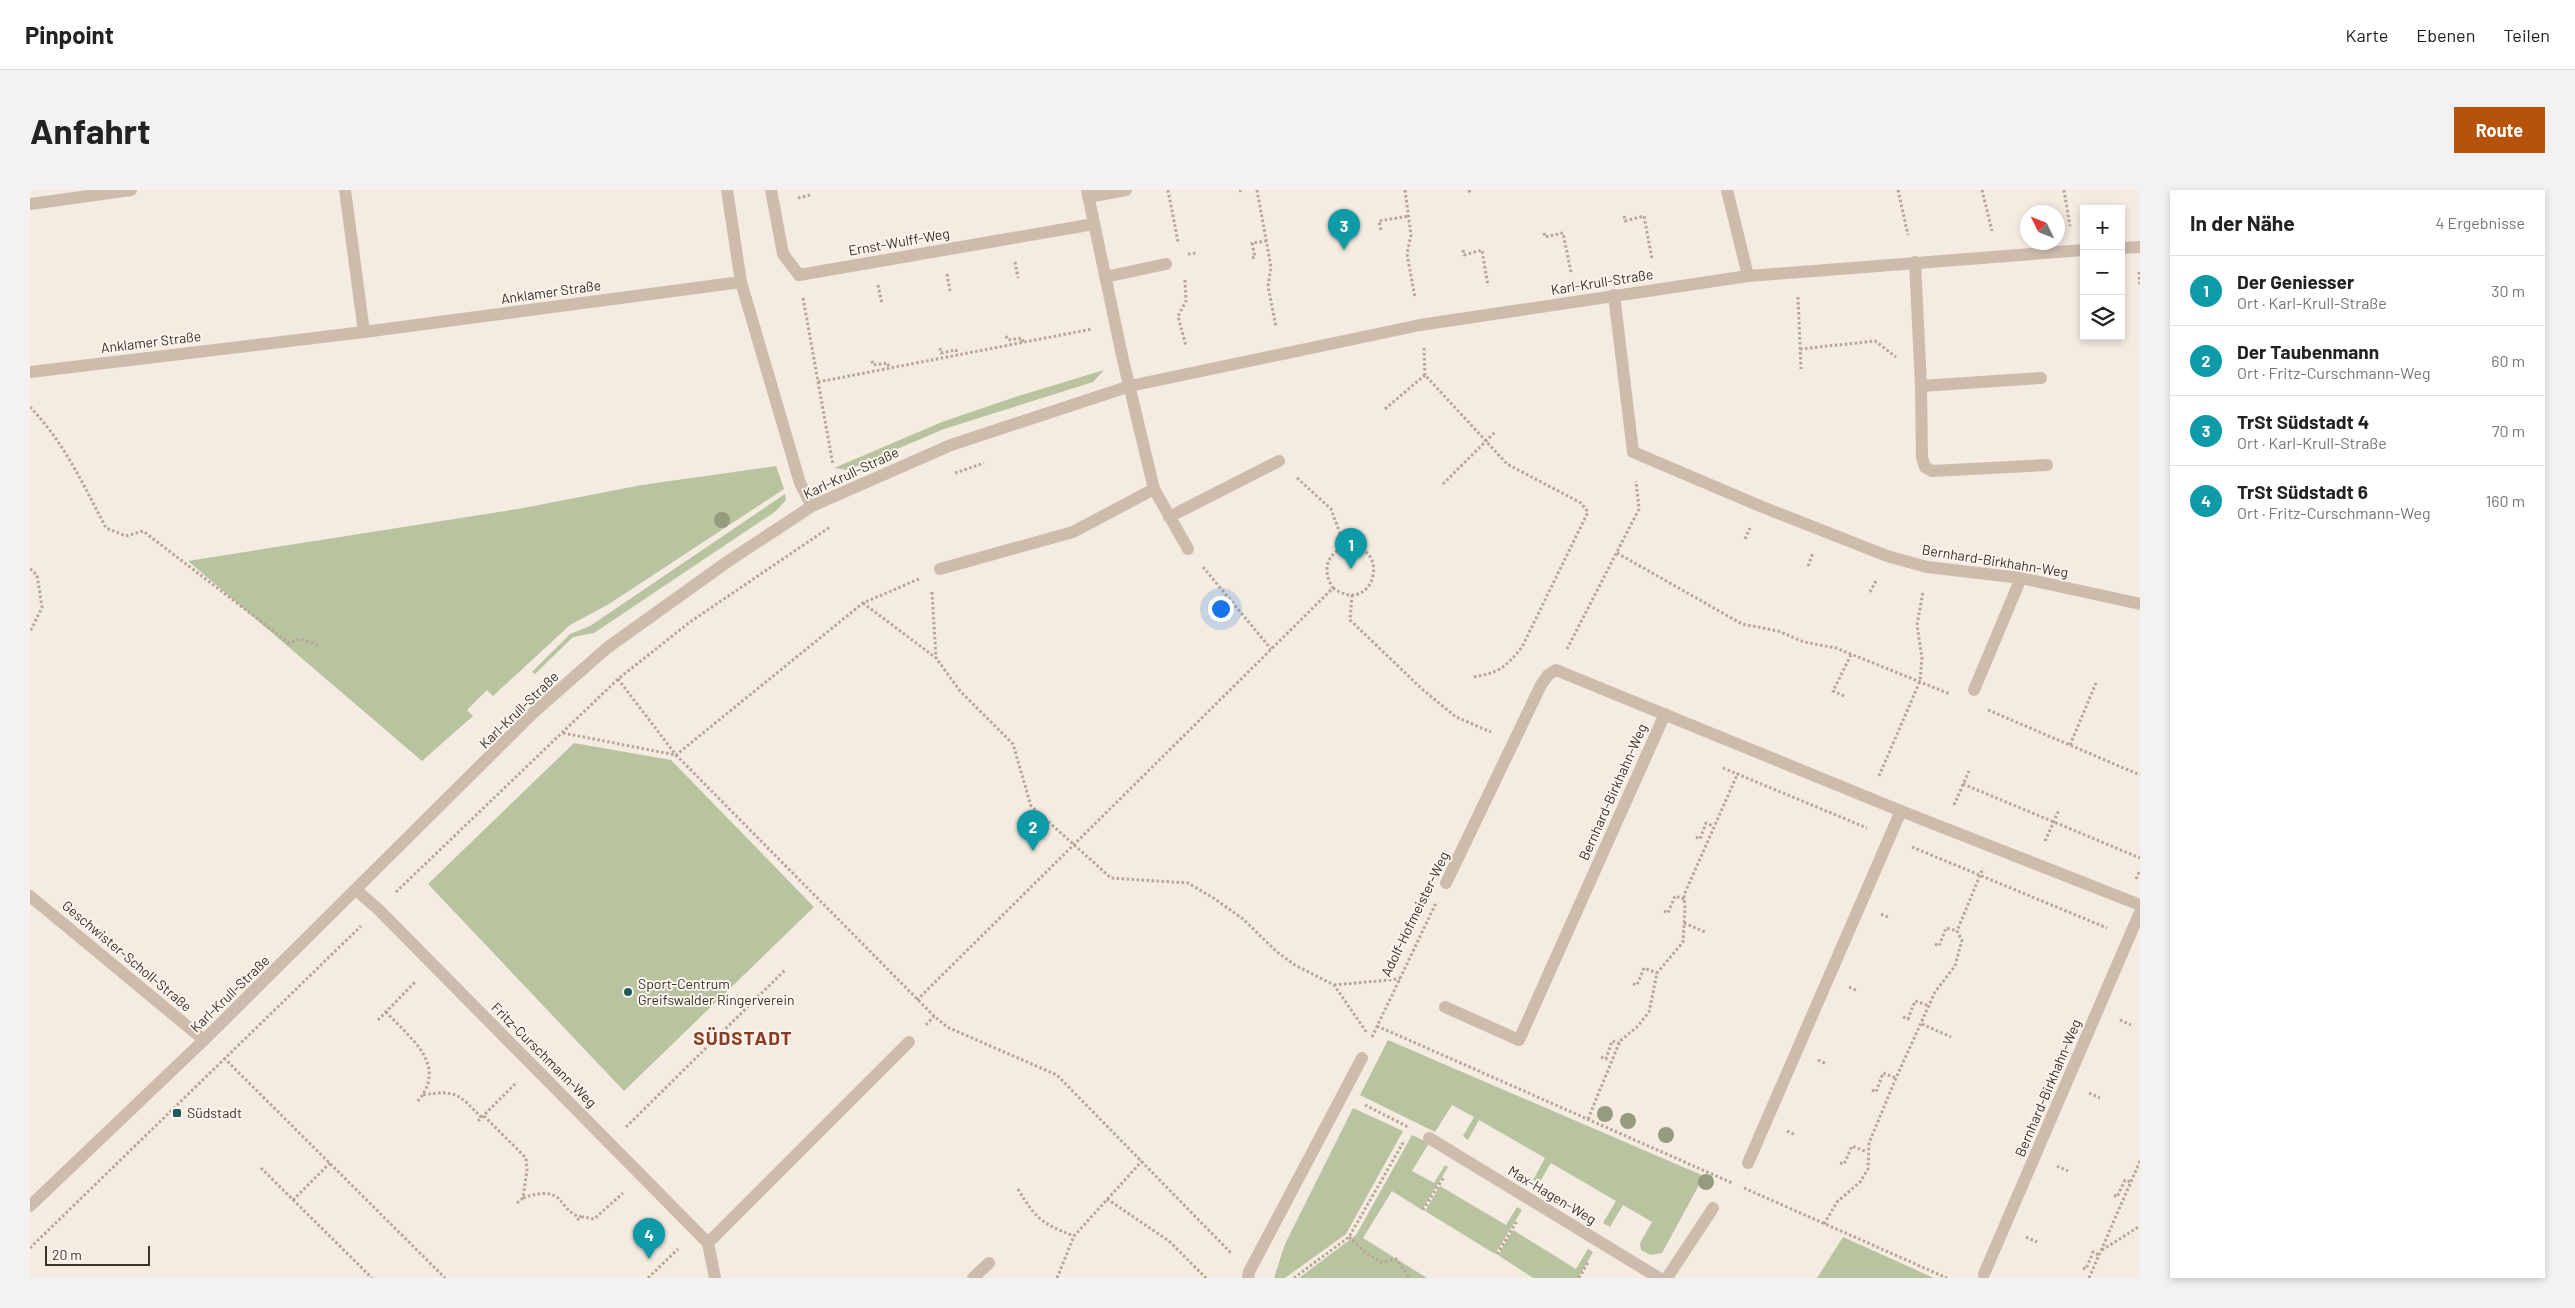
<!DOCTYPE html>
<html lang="de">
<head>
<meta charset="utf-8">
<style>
	body { margin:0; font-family:Barlow,sans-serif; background:#f2f2f2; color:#222 }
	.controls { position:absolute; right:15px; top:15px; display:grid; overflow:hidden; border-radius:0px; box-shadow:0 2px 8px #0003 }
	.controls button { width:45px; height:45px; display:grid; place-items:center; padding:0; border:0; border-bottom:1px solid #e0e0e0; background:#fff; color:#222; font:25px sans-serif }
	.compass { position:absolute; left:1990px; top:15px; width:45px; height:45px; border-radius:50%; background:#fff; box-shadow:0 2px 8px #0003; rotate:313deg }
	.scale { position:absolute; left:15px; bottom:12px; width:105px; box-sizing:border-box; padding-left:5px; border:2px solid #3b302b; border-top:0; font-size:14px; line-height:18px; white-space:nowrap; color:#3b302b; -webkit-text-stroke:4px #fbf5ee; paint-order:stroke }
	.you { position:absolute; left:1190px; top:418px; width:18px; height:18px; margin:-12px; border:4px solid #fff; border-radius:50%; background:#1a73e8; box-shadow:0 0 0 8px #1a73e833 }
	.badge { display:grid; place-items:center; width:32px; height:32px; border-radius:50%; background:#b45309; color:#fff; font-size:16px; font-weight:700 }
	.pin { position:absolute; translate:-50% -41px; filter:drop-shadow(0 1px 2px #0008) }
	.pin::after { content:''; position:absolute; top:26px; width:18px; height:15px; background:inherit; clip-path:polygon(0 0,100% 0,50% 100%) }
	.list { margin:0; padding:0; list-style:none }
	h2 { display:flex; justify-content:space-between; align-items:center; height:65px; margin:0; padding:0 20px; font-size:21px }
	h2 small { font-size:16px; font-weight:400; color:#767676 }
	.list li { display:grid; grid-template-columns:32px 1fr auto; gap:15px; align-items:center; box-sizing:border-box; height:70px; padding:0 20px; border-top:1px solid #e0e0e0 }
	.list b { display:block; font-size:19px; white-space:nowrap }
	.list p { margin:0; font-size:16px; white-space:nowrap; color:#767676 }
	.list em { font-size:16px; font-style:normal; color:#767676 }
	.icon { flex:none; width:28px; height:28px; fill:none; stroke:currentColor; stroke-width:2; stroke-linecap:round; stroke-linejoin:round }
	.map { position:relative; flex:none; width:2110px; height:1088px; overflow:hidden; border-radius:0px }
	header { display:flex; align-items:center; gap:30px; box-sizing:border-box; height:70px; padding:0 25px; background:#fff; border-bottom:1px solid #e0e0e0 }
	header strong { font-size:24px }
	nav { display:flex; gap:28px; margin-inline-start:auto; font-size:18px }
	.intro { display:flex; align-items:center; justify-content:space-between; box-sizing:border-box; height:120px; padding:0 30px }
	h1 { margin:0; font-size:35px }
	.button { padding:12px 22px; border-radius:0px; background:#b45309; color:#fff; font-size:18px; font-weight:700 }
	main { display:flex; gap:30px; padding:0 30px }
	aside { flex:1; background:#fff; border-radius:0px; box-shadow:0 2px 8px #0003 }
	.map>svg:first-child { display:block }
</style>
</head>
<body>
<header>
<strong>Pinpoint</strong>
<nav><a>Karte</a><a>Ebenen</a><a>Teilen</a></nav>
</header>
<div class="intro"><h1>Anfahrt</h1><a class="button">Route</a></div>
<main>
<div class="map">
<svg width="2110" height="1088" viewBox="0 0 2110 1088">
	<rect width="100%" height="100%" fill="#f4ebe1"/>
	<g fill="#b8c4a0">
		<path d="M1074,180L1063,192L914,239L818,280L804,278L912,232L982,208Z"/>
		<path d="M746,276L754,299L579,414L540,435L463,506L457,500L437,520L443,526L392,571L158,371L488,319L612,295Z"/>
		<path d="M755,304L756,310L746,321L564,443L543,447L505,484L502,482L540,444L560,436Z"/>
		<path d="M544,553L641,570L784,717L594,901L398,694Z"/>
		<path d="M1358,850L1674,986L1632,1063L1621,1065L1611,1060L1610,1053L1622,1032L1593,1015L1580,1037L1573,1033L1586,1011L1521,973L1509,993L1503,990L1515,968L1449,930L1438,950L1433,946L1444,927L1422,915L1405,942L1330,905Z"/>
		<path d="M1323,918L1373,941L1316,1044L1255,1088H1244L1255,1054Z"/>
		<path d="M1382,945L1399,953L1382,981L1404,993L1415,975L1418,977L1392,1020L1362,1001L1333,1048L1397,1088H1269L1326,1045Z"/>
		<path d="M1410,996L1476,1035L1487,1017L1492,1020L1465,1064L1395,1021Z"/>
		<path d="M1483,1040L1546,1079L1558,1059L1563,1062L1548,1088H1503L1468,1065Z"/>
		<path d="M1813,1047L1904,1088H1787Z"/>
	</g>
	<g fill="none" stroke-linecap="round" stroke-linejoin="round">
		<g stroke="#b9a596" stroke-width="3" stroke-dasharray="2.5 2.5" stroke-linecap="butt">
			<path d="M1138,0L1148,52"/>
			<path d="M1227,0L1241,77L1238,96L1246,137"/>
			<path d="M1375,0L1381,45L1377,64L1385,108"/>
			<path d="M1439,0L1440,3"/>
			<path d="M1868,0L1878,45"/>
			<path d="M1952,0L1962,41"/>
			<path d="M2034,0L2040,36"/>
			<path d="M1209,1L1213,0"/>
			<path d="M768,8L780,5"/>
			<path d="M1594,26L1595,31L1614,26L1622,69"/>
			<path d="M1351,40L1349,31L1379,26"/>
			<path d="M1514,43L1515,47L1533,43L1541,82"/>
			<path d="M1433,60L1434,65L1452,60L1458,96"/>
			<path d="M1158,64L1166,63"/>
			<path d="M1222,68L1225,67L1222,53L1236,51"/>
			<path d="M985,72L988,88"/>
			<path d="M2109,82L2110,97"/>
			<path d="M917,84L920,101"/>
			<path d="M1155,90L1156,111L1148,126L1156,156"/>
			<path d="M848,95L852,114"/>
			<path d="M1768,107L1771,179"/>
			<path d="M773,108L803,275"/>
			<path d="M976,146L978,150L992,148L993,152"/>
			<path d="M910,158L911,163L926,160L927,165"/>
			<path d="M1394,158L1395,185"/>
			<path d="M1770,159L1845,151L1866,167"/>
			<path d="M842,171L843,175L858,173L859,179"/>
			<path d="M788,192L1062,139"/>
			<path d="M0,217C34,252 54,296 76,338L96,346L113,341L259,453L271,449L289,456"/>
			<path d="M1355,219L1395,185L1477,274L1551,313L1558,322L1492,457C1476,477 1469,483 1443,487"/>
			<path d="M925,283L954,273"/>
			<path d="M1413,294L1465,242"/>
			<path d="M1715,349L1720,338"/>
			<path d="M1587,363L1712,434L1748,441L1774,452L1806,458L1920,504"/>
			<path d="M1778,376L1783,363"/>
			<path d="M1173,377L1241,459"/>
			<path d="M0,379L7,385L12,417L0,442"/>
			<path d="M1303,398C1345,428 1363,352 1315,357"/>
			<path d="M902,402L906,468"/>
			<path d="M1840,402L1847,389"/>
			<path d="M1322,405L1320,430L1392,499L1426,527L1461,542"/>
			<path d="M833,413L906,468L930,501L983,554L1001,616L1081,688L1158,693L1185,709L1213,729L1247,762L1265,775L1304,795L1337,843"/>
			<path d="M1537,459L1609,319L1606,291"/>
			<path d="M588,489L646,565L833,413L889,389"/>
			<path d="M1814,506L1803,501L1821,465"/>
			<path d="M1958,520L2110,585"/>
			<path d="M533,543L646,565L904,826L917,837L1027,885L1201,1063"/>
			<path d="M2040,555L2066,493"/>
			<path d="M1693,578L1837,638"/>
			<path d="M1849,586L1890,491L1892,468L1887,435L1893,402"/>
			<path d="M1933,594L2110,668"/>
			<path d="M1924,615L1939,581"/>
			<path d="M1666,647L1670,649L1676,633L1683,636"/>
			<path d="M2015,651L2029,620"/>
			<path d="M1882,657L2077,738"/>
			<path d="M2106,689L2110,680"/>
			<path d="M366,702L588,489L660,432L800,337"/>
			<path d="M1634,721L1638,723L1645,706L1654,709"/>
			<path d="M1851,724L1860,728"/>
			<path d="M1654,733L1675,742"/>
			<path d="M1905,754L1909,756L1916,738L1927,741"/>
			<path d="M1603,794L1607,795L1614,778L1627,783"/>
			<path d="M1304,795L1370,789"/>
			<path d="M1819,797L1828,801"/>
			<path d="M887,810L1303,398C1292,381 1296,364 1315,357L1301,319L1266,287"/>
			<path d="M356,822C381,849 420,876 386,913"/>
			<path d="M1873,827L1878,829L1885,811L1900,816"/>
			<path d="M348,830L386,791"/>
			<path d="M2090,830L2101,835"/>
			<path d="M1892,834L1921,847"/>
			<path d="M896,835L904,826"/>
			<path d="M1347,836L1702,993"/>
			<path d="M1342,847L1406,713"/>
			<path d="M1571,867L1576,869L1582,851L1589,853"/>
			<path d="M194,868L415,1088"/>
			<path d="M1788,870L1797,874"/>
			<path d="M1842,900L1846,902L1853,883L1866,888"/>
			<path d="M2059,903L2070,908"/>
			<path d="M393,905C427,899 429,905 452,928"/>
			<path d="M1335,915L1378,937"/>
			<path d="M454,926L496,968L497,980L493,1008L486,1014"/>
			<path d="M1558,929L1590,851L1607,837L1619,822L1627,783L1653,752L1655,719L1654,705L1708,583"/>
			<path d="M448,931L487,892"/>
			<path d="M596,937L756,779"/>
			<path d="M1757,941L1766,945"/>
			<path d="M1810,973L1814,974L1822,956L1837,962"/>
			<path d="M2027,976L2038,981"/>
			<path d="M231,978L342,1088"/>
			<path d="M1714,998L1917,1088"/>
			<path d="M988,999C1005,1028 1012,1034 1044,1046"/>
			<path d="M2084,1005L2087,1007L2095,990L2101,992"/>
			<path d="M493,1008C538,992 527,1023 552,1027"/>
			<path d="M1077,1009L1139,1051L1176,1088"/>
			<path d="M263,1010L300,973"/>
			<path d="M1393,1020L1414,987"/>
			<path d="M547,1030L553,1027L564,1029L593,1003"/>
			<path d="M1794,1034L1807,1012L1830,992L1838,979L1839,953L1866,888L1905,802L1925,776L1932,750L1927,741L1953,678"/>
			<path d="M1319,1047L1336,1063L1351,1072L1366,1069L1380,1088"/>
			<path d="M1996,1047L2007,1052"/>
			<path d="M0,1058L331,736"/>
			<path d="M2072,1060L2110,1036"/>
			<path d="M1467,1064L1487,1031"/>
			<path d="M2053,1078L2056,1079L2063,1062L2069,1065"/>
			<path d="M618,1088L648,1059"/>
			<path d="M1027,1088L1044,1046L1112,971"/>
			<path d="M1264,1088L1319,1047L1374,951"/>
			<path d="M1549,1088L1558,1072"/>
			<path d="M2059,1088L2110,971"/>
		</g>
		<g stroke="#cdbbac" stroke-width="12">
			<path d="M1058,7L1096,0"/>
			<path d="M1885,72L1891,196L2011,188"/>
			<path d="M1075,87L1136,74"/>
			<path d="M1891,196L1892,268L1895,277L1902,281L2017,275"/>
			<path d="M1944,500L1991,388"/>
			<path d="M943,1088L959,1073"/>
		</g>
		<g stroke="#cdbbac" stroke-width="12">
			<path d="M315,0L334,142"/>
			<path d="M697,0L711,92L770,293L782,316"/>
			<path d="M741,0L753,64L769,85L1064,34"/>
			<path d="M1057,0L1093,170L1124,299L1158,359"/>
			<path d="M1697,0L1718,86"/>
			<path d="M0,14L101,0"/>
			<path d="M1584,105L1603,262L1730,316L1857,366L1897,377L1991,388L2110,414"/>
			<path d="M0,182L334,142L711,92"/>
			<path d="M1139,327L1249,271"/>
			<path d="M910,379L1043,342L1124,299"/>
			<path d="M1416,693L1511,495L1518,485L1526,480L1871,621L2110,715"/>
			<path d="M326,700L348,719L678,1053L685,1088"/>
			<path d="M0,706L174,850"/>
			<path d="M1415,817L1489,850L1635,524"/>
			<path d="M1399,948L1629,1088"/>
			<path d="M1718,973L1871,621"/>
			<path d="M678,1053L879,852"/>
			<path d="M1954,1084L2110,722"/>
			<path d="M1218,1088L1219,1082L1332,868"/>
			<path d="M1637,1088L1683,1018"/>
		</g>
		<g stroke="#cdbbac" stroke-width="12">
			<path d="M2091,58L2110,57"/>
			<path d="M0,1016L174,850L503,523L577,458L697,372L782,316L921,255L1100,196L1390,135L1718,86L2054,60"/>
		</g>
	</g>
	<g fill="#969b7f">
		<circle cx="692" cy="330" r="8"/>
		<circle cx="1575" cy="924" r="8"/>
		<circle cx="1598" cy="931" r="8"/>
		<circle cx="1636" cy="945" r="8"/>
		<circle cx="1676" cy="992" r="8"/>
	</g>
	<g fill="#1f5a5e" stroke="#fbf5ee" stroke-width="2">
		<circle cx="598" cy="802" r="5"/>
		<rect x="142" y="918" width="10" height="10" rx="2.5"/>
	</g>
	<g text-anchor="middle" stroke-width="4" stroke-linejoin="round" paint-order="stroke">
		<g font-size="14" fill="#3b302b" stroke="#fbf5ee">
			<text transform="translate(869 52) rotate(-10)" y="5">Ernst-Wulff-Weg</text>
			<text transform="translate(1572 92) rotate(-9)" y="5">Karl-Krull-Straße</text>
			<text transform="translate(521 102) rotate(-8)" y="5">Anklamer Straße</text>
			<text transform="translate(121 152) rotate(-7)" y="5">Anklamer Straße</text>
			<text transform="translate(821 283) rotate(-25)" y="5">Karl-Krull-Straße</text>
			<text transform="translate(1965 371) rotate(9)" y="5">Bernhard-Birkhahn-Weg</text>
			<text transform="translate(489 520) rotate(-44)" y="5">Karl-Krull-Straße</text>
			<text transform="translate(1583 602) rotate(-66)" y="5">Bernhard-Birkhahn-Weg</text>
			<text transform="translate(1385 724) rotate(-64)" y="5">Adolf-Hofmeister-Weg</text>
			<text transform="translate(97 766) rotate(40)" y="5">Geschwister-Scholl-Straße</text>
			<text transform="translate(200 804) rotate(-44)" y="5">Karl-Krull-Straße</text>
			<text transform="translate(514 865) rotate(45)" y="5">Fritz-Curschmann-Weg</text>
			<text transform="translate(2018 898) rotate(-67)" y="5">Bernhard-Birkhahn-Weg</text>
			<text transform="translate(1522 1005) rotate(31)" y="5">Max-Hagen-Weg</text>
		</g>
		<g font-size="14" fill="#3b302b" stroke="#fbf5ee" text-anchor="start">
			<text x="608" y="799">Sport-Centrum<tspan x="608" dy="16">Greifswalder Ringerverein</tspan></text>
			<text x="157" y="928">Südstadt</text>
		</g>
		<g font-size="19" font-weight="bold" letter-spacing="1" fill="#8c3b22" stroke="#fbf5ee">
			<text x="713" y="855">SÜDSTADT</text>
		</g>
	</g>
</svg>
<div class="controls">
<button>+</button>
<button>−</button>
<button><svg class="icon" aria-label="layers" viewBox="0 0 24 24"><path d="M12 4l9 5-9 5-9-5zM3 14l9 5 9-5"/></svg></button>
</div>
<svg class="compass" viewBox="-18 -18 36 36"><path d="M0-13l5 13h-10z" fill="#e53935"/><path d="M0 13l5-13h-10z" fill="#767676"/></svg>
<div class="scale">20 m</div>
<div class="you"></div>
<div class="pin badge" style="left:1321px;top:379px;background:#0f9aa8">1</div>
<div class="pin badge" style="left:1003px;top:661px;background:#0f9aa8">2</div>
<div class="pin badge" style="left:1314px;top:60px;background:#0f9aa8">3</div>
<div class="pin badge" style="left:619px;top:1069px;background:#0f9aa8">4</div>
</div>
<aside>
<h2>In der Nähe<small>4 Ergebnisse</small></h2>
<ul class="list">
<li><span class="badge" style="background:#0f9aa8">1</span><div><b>Der Geniesser</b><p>Ort · Karl-Krull-Straße</p></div><em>30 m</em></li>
<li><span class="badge" style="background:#0f9aa8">2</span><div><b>Der Taubenmann</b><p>Ort · Fritz-Curschmann-Weg</p></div><em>60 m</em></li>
<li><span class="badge" style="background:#0f9aa8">3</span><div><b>TrSt Südstadt 4</b><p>Ort · Karl-Krull-Straße</p></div><em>70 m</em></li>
<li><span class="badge" style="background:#0f9aa8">4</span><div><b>TrSt Südstadt 6</b><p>Ort · Fritz-Curschmann-Weg</p></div><em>160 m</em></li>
</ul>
</aside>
</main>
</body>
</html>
